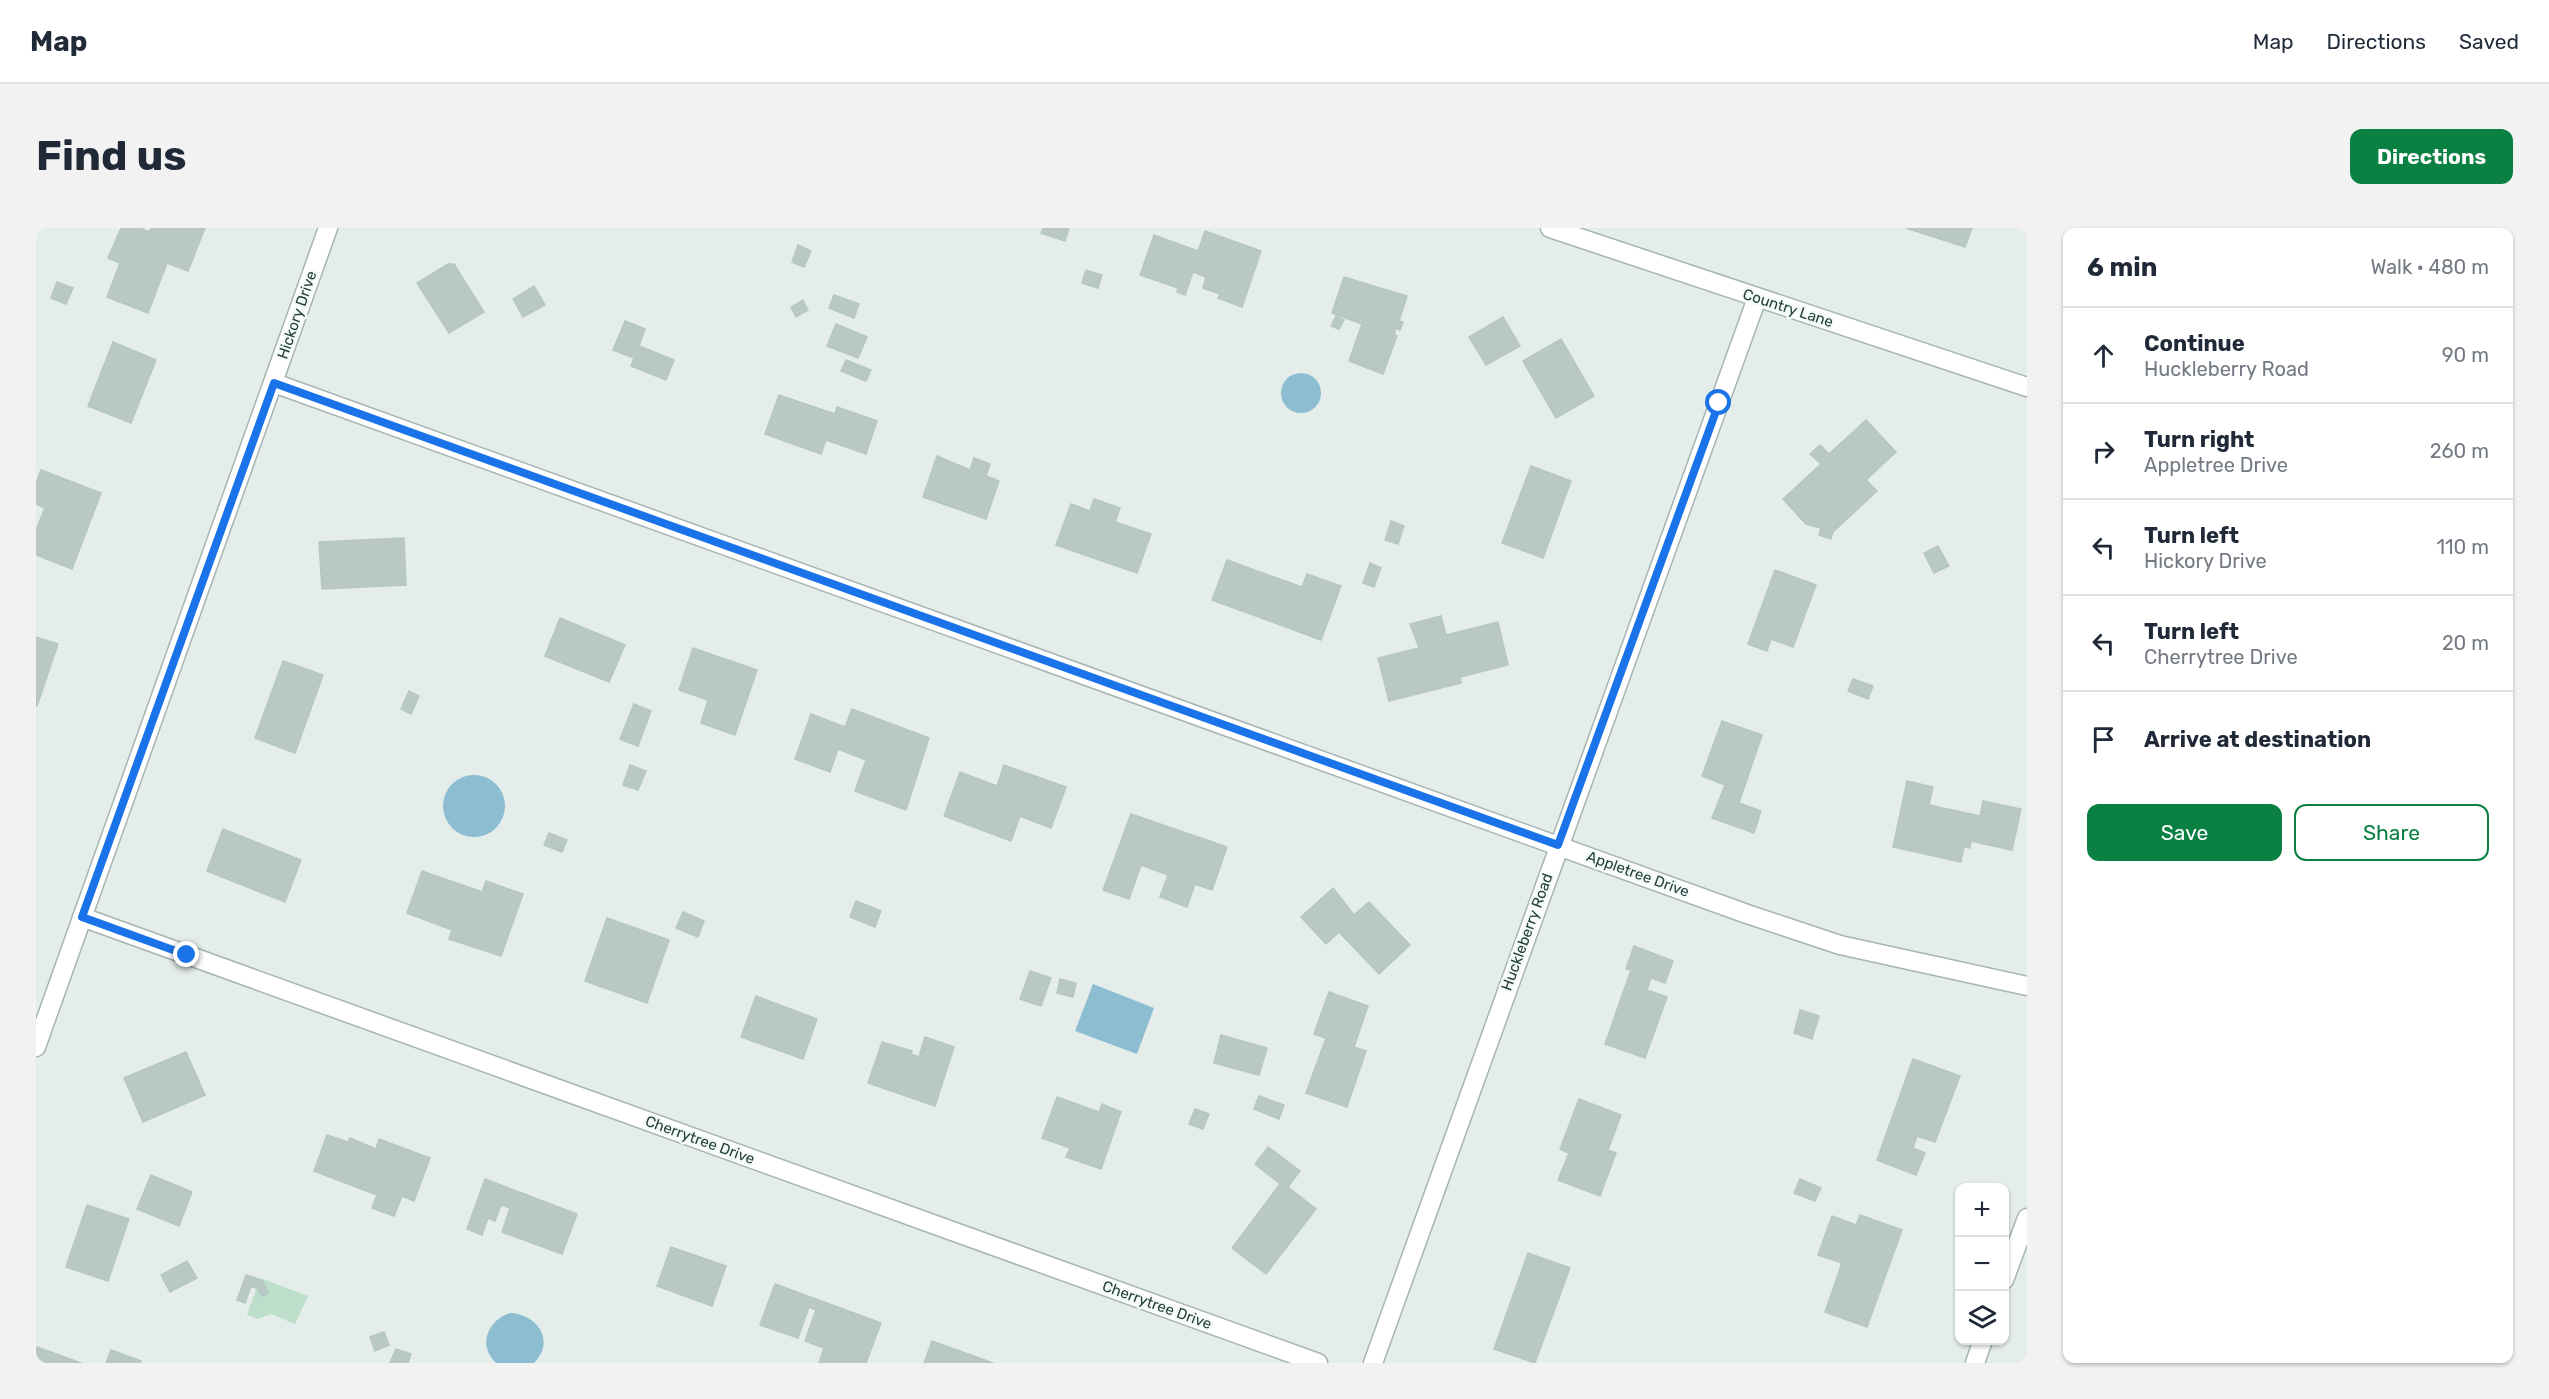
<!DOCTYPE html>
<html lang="en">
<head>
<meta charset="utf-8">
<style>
	body { margin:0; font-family:Rubik,sans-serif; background:#f2f2f3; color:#1f2937 }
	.controls { position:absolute; right:18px; bottom:18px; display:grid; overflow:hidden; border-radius:12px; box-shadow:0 2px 4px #0004 }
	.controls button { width:54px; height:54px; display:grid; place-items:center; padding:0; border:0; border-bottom:2px solid #e0e1e3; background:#fff; color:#1f2937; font:30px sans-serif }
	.stop { position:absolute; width:18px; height:18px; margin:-14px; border:4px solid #1a73e8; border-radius:50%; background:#fff }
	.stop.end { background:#1a73e8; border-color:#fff; box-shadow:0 2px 6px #0008 }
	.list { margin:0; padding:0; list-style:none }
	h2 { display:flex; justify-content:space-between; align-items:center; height:78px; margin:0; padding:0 24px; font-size:26px }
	h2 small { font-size:20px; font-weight:400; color:#747a83 }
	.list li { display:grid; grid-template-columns:39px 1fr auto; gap:18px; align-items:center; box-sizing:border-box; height:96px; padding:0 24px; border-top:2px solid #e0e1e3 }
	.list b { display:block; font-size:22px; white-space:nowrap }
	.list p { margin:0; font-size:20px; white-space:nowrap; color:#747a83 }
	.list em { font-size:20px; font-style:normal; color:#747a83 }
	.actions { display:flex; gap:12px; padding:18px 24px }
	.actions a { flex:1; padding:14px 0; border:2px solid #0b8043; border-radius:12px; text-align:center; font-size:21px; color:#0b8043 }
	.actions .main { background:#0b8043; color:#fff }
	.icon { flex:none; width:33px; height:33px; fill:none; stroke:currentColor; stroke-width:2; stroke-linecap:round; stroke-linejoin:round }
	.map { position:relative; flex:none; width:1991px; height:1135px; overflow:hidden; border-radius:12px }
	header { display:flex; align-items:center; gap:36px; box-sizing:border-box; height:84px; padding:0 30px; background:#fff; border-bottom:2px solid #e0e1e3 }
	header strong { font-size:28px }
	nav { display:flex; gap:33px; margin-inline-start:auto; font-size:21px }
	.intro { display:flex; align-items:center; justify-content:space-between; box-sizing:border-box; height:144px; padding:0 36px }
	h1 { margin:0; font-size:42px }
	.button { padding:15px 27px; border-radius:12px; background:#0b8043; color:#fff; font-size:21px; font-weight:700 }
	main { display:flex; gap:36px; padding:0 36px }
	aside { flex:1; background:#fff; border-radius:12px; box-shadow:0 2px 4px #0004 }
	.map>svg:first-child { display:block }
</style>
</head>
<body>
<header>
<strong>Map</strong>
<nav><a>Map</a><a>Directions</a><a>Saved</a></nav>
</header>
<div class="intro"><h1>Find us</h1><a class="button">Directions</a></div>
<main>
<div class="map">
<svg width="1991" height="1135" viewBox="0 0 1991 1135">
	<rect width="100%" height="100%" fill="#e4edea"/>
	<path fill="#bddecb" d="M224,1050L272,1068L259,1096L235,1086L222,1091L211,1087Z"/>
	<g fill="#8dbdd1">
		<circle cx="1265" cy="165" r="20"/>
		<circle cx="438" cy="578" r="31"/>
		<path d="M1057,756L1118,780L1101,826L1039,803Z"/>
		<path d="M474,1085C501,1086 520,1113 498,1135H460C441,1117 452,1092 474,1085Z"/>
	</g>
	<g fill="#b9c8c4" stroke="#b6c7c2" stroke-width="1.5">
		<path d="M85,0H104L113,4L115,0H169L152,43L131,35L112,85L71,69L84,35L72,30Z"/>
		<path d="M1007,0H1033L1029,13L1005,5Z"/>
		<path d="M1870,0H1936L1929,19Z"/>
		<path d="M1169,3L1225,23L1206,79L1182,70L1184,66L1167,60L1170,49L1157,44L1149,67L1141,64L1142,60L1104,47L1118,7L1162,23Z"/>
		<path d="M762,17L775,23L768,39L756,34Z"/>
		<path d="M412,36H418L448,84L413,105L381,55Z"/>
		<path d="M1050,42L1066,47L1062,60L1046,55Z"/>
		<path d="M1308,49L1371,68L1363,93L1367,94L1364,102L1360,100L1358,107L1361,108L1347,146L1313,133L1326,96L1296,85Z"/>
		<path d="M21,54L37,60L30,76L15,70Z"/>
		<path d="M498,58L509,77L487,89L477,71Z"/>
		<path d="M798,67L823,76L818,90L793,80Z"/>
		<path d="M767,72L772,82L760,89L755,79Z"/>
		<path d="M1300,88L1308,92L1303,101L1295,98Z"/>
		<path d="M1467,89L1484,118L1450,137L1433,109Z"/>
		<path d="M589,93L609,101L603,118L638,132L630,152L595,138L598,130L577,122Z"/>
		<path d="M800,96L831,109L822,130L791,118Z"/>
		<path d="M1525,111L1558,168L1520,190L1487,133Z"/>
		<path d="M77,114L120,132L95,195L52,178Z"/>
		<path d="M810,132L835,142L830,153L805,143Z"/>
		<path d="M743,167L799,186L801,179L841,193L830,226L790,212L785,226L729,206Z"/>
		<path d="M1830,192L1860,224L1830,252L1841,263L1797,304L1795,311L1783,307L1785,300L1770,296L1747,271L1785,236L1774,226L1784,217L1793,226Z"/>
		<path d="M901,228L934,242L938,230L954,236L950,248L963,253L950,291L887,269Z"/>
		<path d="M1495,238L1535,253L1507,330L1466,315Z"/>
		<path d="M5,242L65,265L36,341L0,327V302L9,280L0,276V255Z"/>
		<path d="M1058,271L1084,280L1079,294L1115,306L1101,345L1020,317L1035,276L1054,283Z"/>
		<path d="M1355,293L1368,298L1362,316L1349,312Z"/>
		<path d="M368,310L370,357L286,361L283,314Z"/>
		<path d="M1902,318L1913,338L1898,345L1888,325Z"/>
		<path d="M1191,332L1266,359L1271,346L1305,358L1285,412L1176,372Z"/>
		<path d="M1334,335L1345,340L1338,359L1327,355Z"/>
		<path d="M1739,342L1780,357L1757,419L1735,411L1731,423L1712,416Z"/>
		<path d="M1405,388L1410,407L1462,394L1472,437L1424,449L1425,455L1353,473L1342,430L1383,420L1374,396Z"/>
		<path d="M524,390L589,417L573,454L509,428Z"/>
		<path d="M0,409L22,416L1,478H0Z"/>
		<path d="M657,420L721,442L699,507L665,495L672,472L643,462Z"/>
		<path d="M247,433L287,447L259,525L219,510Z"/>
		<path d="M1817,451L1837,458L1832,471L1812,463Z"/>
		<path d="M373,463L383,468L375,486L365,481Z"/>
		<path d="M598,476L615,483L602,518L584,511Z"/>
		<path d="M816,481L893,510L870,582L819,563L830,532L802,521L794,544L759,531L775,486L809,499Z"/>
		<path d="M1686,493L1726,507L1703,575L1725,583L1718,605L1676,590L1689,557L1666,548Z"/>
		<path d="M594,537L610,543L602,562L587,557Z"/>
		<path d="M968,537L1030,559L1015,600L984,588L975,613L908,588L924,544L961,558Z"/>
		<path d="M1871,553L1897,559L1893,577L1944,588L1947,573L1985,581L1976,622L1935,613L1934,620L1928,619L1925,634L1857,619Z"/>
		<path d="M1095,586L1191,619L1176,662L1159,656L1151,679L1124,669L1132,647L1105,637L1093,671L1067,662Z"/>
		<path d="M187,601L265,632L249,674L171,643Z"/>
		<path d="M513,605L531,612L526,624L508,617Z"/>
		<path d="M386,643L446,664L450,653L487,666L465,728L413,711L416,702L371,685Z"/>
		<path d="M1297,660L1318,687L1333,674L1374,717L1343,746L1303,704L1290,716L1265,689Z"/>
		<path d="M820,673L845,683L839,699L814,689Z"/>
		<path d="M647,684L668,693L662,709L640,700Z"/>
		<path d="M571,690L633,712L611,775L549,753Z"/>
		<path d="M1598,718L1637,733L1629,755L1615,750L1611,762L1631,769L1609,830L1569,816L1595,742L1590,741Z"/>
		<path d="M994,743L1015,750L1005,778L984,771Z"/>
		<path d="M1024,751L1040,755L1037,769L1021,765Z"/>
		<path d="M1293,764L1332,778L1318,819L1330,823L1311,879L1270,865L1290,810L1278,806Z"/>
		<path d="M720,768L781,791L767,831L705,809Z"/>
		<path d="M1764,782L1783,788L1776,811L1758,805Z"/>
		<path d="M1185,807L1231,820L1223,847L1178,835Z"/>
		<path d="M889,809L918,819L899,878L832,855L846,814L876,823L875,826L883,829Z"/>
		<path d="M150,824L169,867L107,894L88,850Z"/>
		<path d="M1877,831L1924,848L1899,914L1881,908L1877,920L1889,925L1880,947L1841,932Z"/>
		<path d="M1223,868L1248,877L1243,891L1218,881Z"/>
		<path d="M1021,869L1063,884L1066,876L1085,884L1065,941L1030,929L1034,920L1006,910Z"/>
		<path d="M1543,871L1585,887L1572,922L1580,925L1564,968L1522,952L1533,925L1524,921Z"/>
		<path d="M1159,881L1173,886L1167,901L1153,896Z"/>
		<path d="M291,907L312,914L314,910L340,921L343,911L394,930L378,973L366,968L358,988L336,980L341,967L278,943Z"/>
		<path d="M1232,919L1264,943L1252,959L1280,981L1230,1046L1196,1020L1244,956L1219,936Z"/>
		<path d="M115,947L156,964L143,998L101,981Z"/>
		<path d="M449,951L541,986L526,1026L466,1004L474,980L465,977L459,993L452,990L446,1007L431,1001Z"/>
		<path d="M1764,951L1785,960L1779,973L1758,965Z"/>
		<path d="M51,977L93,991L72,1053L30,1039Z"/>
		<path d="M1824,987L1866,1002L1831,1099L1789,1084L1806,1035L1782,1027L1796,988L1820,997Z"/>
		<path d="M635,1019L690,1038L676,1078L621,1058Z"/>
		<path d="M1492,1025L1534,1040L1499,1135L1458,1121Z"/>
		<path d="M151,1033L161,1050L134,1064L125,1047Z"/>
		<path d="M210,1047L226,1052L232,1065L226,1068L222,1061L215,1058L209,1075L201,1072Z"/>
		<path d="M739,1056L845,1095L830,1135H783L788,1120L769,1113L780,1082L773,1079L762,1110L724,1097Z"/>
		<path d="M348,1104L353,1117L339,1123L334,1109Z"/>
		<path d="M896,1113L957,1135H888Z"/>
		<path d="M1,1119L45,1135H0Z"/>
		<path d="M360,1121L375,1126L372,1135H354Z"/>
		<path d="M75,1122L105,1133L104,1135H70Z"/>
	</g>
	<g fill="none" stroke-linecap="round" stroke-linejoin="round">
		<defs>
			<g id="minor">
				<path d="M1514,0L1991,159"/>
				<path d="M238,155L1711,686L1804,717L1991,758"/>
				<path d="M46,689L1282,1135"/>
				<path d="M0,819L292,0"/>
				<path d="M1968,1052L1991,990"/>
				<path d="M1337,1135L1721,70"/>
				<path d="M1939,1135L1947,1112"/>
			</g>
		</defs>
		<use href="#minor" stroke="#a6b5b2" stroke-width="21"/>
		<use href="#minor" stroke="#fff" stroke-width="18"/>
	</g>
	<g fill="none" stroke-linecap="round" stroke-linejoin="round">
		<path stroke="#1a73e8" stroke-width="8" d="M151,727L46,689L238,155L1522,617L1683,175"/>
	</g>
	<g text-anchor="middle" stroke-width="5" stroke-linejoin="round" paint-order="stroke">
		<g font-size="15" fill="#233f3b" stroke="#f4faf8">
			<text transform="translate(1752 80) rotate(18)" y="5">Country Lane</text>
			<text transform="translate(261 87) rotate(-71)" y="5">Hickory Drive</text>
			<text transform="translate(1602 646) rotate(20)" y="5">Appletree Drive</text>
			<text transform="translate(1491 704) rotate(-70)" y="5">Huckleberry Road</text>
			<text transform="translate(664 912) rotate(20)" y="5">Cherrytree Drive</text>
			<text transform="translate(1121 1077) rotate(20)" y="5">Cherrytree Drive</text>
		</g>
	</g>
</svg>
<div class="controls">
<button>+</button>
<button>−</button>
<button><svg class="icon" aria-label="layers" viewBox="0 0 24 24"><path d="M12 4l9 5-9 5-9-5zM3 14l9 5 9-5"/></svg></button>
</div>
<div class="stop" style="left:1683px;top:175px"></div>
<div class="stop end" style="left:151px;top:727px"></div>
</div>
<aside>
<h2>6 min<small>Walk · 480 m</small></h2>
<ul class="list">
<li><svg class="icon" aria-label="ahead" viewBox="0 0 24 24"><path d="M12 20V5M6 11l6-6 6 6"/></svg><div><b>Continue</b><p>Huckleberry Road</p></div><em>90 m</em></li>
<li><svg class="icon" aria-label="right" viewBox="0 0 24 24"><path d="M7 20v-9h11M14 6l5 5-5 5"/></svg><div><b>Turn right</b><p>Appletree Drive</p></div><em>260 m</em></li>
<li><svg class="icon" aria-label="left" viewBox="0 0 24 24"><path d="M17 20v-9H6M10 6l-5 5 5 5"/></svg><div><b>Turn left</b><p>Hickory Drive</p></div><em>110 m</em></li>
<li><svg class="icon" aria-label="left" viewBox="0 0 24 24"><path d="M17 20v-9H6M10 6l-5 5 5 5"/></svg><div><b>Turn left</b><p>Cherrytree Drive</p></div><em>20 m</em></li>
<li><svg class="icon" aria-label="arrive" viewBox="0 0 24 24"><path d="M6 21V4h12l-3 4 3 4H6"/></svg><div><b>Arrive at destination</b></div></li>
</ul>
<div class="actions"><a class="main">Save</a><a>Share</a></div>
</aside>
</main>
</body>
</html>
